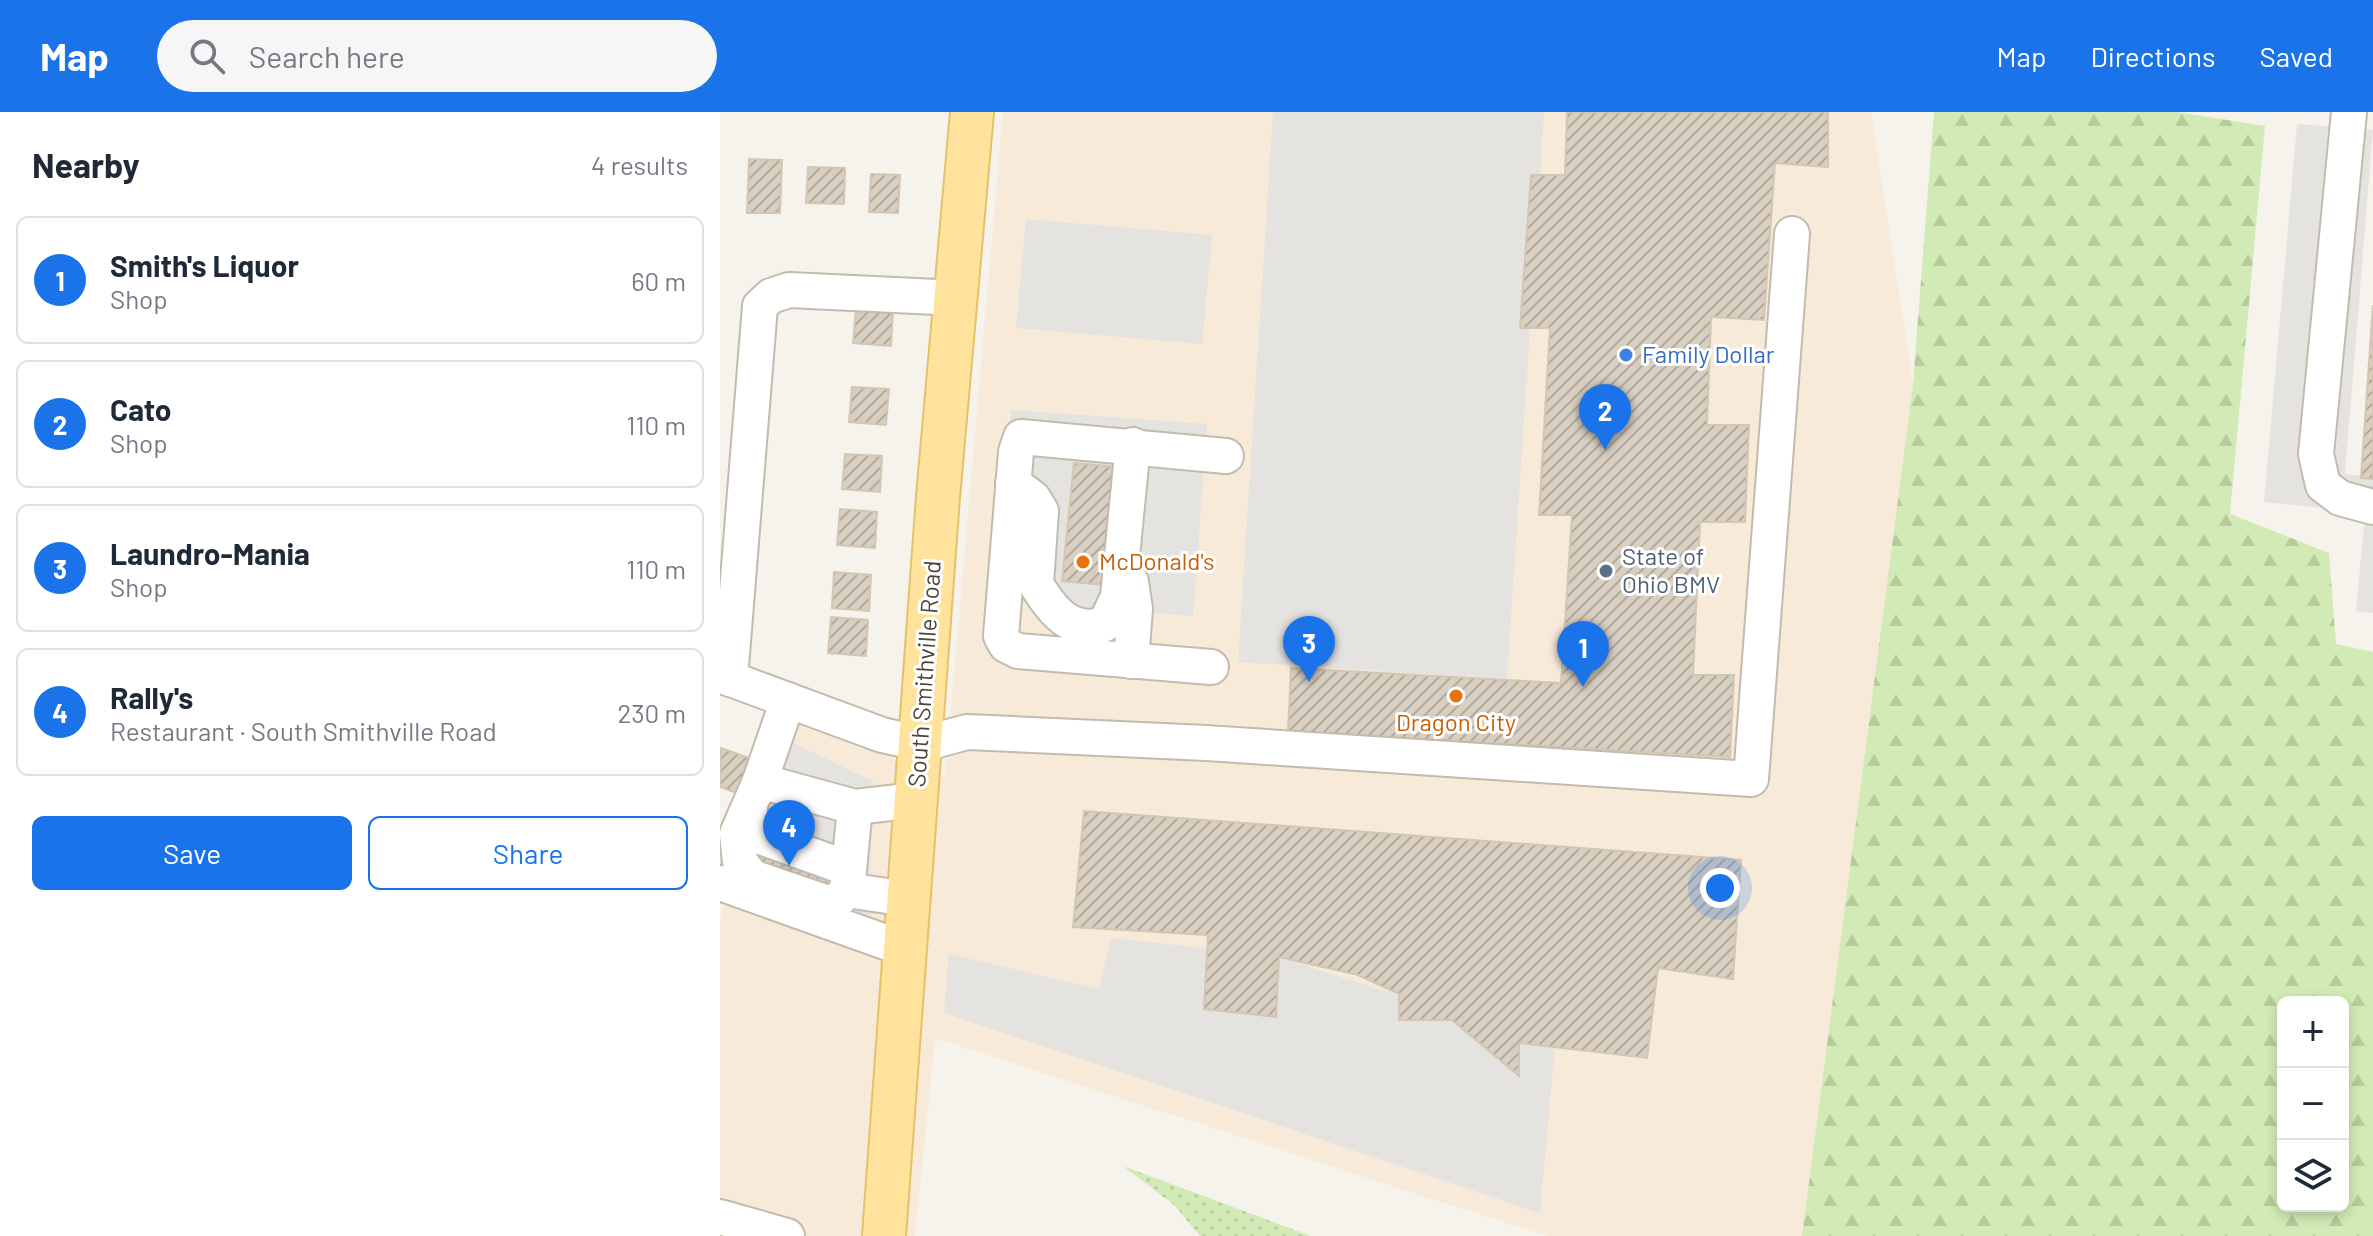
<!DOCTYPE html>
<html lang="en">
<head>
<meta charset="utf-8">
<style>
	body { margin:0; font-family:Barlow,sans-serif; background:#f6f6f7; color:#1f2937 }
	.controls { position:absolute; right:24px; bottom:24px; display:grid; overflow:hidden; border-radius:12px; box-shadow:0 4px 12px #0003 }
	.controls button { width:72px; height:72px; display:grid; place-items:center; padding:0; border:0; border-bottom:2px solid #e0e1e3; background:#fff; color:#1f2937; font:40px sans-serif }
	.you { position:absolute; left:1000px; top:776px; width:28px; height:28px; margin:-20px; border:6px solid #fff; border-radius:50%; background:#1a73e8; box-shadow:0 0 0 12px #1a73e833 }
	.badge { display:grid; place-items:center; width:52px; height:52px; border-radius:50%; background:#1a73e8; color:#fff; font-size:26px; font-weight:700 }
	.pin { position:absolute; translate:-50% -66px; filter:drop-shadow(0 2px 4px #0008) }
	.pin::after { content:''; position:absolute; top:42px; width:28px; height:24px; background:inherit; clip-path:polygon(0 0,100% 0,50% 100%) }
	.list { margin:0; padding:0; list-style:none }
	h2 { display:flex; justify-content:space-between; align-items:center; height:104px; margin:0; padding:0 32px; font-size:34px }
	h2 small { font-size:26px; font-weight:400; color:#747a83 }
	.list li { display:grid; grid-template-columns:52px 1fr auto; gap:24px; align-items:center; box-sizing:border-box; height:128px; margin:0 16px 16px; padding:0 16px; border:2px solid #e0e1e3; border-radius:12px }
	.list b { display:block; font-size:30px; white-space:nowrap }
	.list p { margin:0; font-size:26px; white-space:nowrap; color:#747a83 }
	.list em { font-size:26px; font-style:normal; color:#747a83 }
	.actions { display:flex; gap:16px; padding:24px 32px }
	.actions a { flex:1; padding:18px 0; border:2px solid #1a73e8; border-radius:12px; text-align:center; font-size:28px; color:#1a73e8 }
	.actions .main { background:#1a73e8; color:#fff }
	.icon { flex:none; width:44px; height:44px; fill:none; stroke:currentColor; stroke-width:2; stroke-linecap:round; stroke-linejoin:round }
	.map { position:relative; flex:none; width:1653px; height:1124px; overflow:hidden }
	header { display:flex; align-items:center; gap:48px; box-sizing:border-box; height:112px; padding:0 40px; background:#1a73e8; color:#fff }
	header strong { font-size:38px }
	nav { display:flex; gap:44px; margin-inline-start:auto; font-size:28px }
	.search { width:560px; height:72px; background:#f6f6f7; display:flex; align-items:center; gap:20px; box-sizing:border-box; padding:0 28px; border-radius:44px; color:#747a83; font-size:30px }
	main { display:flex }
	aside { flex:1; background:#fff }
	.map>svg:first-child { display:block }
</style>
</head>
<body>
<header>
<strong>Map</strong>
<div class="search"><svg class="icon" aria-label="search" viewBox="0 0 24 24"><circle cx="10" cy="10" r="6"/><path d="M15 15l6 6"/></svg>Search here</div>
<nav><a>Map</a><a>Directions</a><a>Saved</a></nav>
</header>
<main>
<aside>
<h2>Nearby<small>4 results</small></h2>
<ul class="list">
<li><span class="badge">1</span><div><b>Smith's Liquor</b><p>Shop</p></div><em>60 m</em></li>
<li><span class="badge">2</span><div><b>Cato</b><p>Shop</p></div><em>110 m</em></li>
<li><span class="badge">3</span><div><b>Laundro-Mania</b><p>Shop</p></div><em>110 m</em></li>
<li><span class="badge">4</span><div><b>Rally's</b><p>Restaurant · South Smithville Road</p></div><em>230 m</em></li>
</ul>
<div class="actions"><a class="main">Save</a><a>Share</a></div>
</aside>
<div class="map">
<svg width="1653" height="1124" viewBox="0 0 1653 1124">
	<defs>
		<pattern id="grass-dots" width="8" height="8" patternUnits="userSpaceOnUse" patternTransform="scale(2)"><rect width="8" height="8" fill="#d2eab5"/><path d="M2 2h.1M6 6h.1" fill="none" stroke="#b6ca9c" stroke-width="1.8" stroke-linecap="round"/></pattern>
		<pattern id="forest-firs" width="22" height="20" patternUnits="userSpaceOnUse" patternTransform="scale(2)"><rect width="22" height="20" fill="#d2eab5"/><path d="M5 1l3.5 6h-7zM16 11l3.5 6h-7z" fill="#b6ca9c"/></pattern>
		<pattern id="building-hatch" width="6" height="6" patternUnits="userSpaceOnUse" patternTransform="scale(2)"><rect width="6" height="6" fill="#d8cfc1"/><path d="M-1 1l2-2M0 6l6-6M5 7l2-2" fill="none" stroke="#b1aa9e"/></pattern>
	</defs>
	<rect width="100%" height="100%" fill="#f6f3ec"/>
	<path fill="#f7ead8" d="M283,0H1151L1193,272L1082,1124H827L215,926L195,1124H0V807L55,601L225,666Z"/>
	<path fill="url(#grass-dots)" d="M403,1054L591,1124H480L454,1093Z"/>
	<path fill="url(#forest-firs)" fill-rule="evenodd" d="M1214,0H1457L1545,14L1510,402L1609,441L1616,532L1653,540V1124H1082L1193,272ZM1563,890H1623V1094H1563Z"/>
	<g fill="#e5e3e0">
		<path d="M553,0H824L787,567L518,550Z"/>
		<path d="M1577,12L1653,18L1625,362L1653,365V501L1636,499L1645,400L1544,390Z"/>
		<path d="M306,107L492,123L482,232L296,216Z"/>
		<path d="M291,298L487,312L473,504L277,489Z"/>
		<path d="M46,618L153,669L149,816L0,761V740Z"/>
		<path d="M391,826L492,837L489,899L550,900L556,844L835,934L820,1101L224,901L229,842L379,877Z"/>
	</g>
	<g fill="url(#building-hatch)" stroke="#d3c7b4" stroke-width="2">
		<path d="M847,0H1108V55L1055,51L1044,208L991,205L987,313H1029L1025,410H980L973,563H1014L1010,645L568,619L571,556L841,571L852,403H819L830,216H800L811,63H845Z"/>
		<path d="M29,47L62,48L60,101H27Z"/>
		<path d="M88,55L125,56L124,92L86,91Z"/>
		<path d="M151,62L180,63L178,101L149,100Z"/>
		<path d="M1653,193V367L1641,366Z"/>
		<path d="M136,196L173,198L171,234L133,231Z"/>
		<path d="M132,275L169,277L166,313L129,310Z"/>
		<path d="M125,342L162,344L160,380L122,377Z"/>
		<path d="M354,351L406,356L394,474L342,469Z"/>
		<path d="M120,397L157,400L155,436L117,433Z"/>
		<path d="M114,460L151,463L149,499L112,496Z"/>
		<path d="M111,505L148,508L146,544L108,541Z"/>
		<path d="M1,636L35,648L22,683L0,675Z"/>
		<path d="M364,699L1021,748L1013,867L938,856L927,946L799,931V964L732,908H679V882L638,863L559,845L556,905L484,897L488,823L353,815Z"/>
		<path d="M32,733L111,758L104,781L27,751Z"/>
	</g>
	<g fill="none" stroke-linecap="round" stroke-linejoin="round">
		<defs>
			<g id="minor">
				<path d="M1629,0L1596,342L1603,373L1620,386L1653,395"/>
				<path d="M293,371L313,386L321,399L316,472C333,500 351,523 385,512L398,485L413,333"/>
				<path d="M411,549L415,497L411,470"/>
				<path d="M491,555L298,539L286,533L281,524L296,340L301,325L506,344"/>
				<path d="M0,563L162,623L203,632L247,620L486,631L1031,667L1072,122"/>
				<path d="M10,567L40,194L51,184L69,178L238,186"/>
				<path d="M68,588L40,669L17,722L20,750L32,765L105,790H116L127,778L135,695"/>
				<path d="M40,669L135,695L196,688"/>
				<path d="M30,695V716L35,723L127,756"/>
				<path d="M0,771L185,837"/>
				<path d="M127,778L187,787"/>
				<path d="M0,1105L67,1124"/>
			</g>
			<path id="major" d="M164,1124L218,385L252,0"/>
		</defs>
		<use href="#minor" stroke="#c2bbae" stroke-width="38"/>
		<use href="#major" stroke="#e6c16a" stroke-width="46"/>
		<use href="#minor" stroke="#fff" stroke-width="34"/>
		<use href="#major" stroke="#ffe39c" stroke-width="42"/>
	</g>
	<circle fill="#3f7fe0" stroke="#fff" stroke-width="3" cx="906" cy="243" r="8"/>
	<g fill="#e8710a" stroke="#fff" stroke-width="3">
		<circle cx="363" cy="450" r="8"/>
		<circle cx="736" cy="584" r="8"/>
	</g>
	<circle fill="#5c6f8a" stroke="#fff" stroke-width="3" cx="886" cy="459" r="8"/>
	<g text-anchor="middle" stroke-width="6" stroke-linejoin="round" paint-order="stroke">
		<g font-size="24" fill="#366cbe" stroke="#fff" text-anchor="start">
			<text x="922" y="251">Family Dollar</text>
		</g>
		<g font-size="24" fill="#4e5e75" stroke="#fff" text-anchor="start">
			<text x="902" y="453">State of<tspan x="902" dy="28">Ohio BMV</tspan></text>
		</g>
		<g font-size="24" fill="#c56008" stroke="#fff" text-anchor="start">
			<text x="379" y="458">McDonald's</text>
			<text x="736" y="619" text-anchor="middle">Dragon City</text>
		</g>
		<g font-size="24" fill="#4b4439" stroke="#fff">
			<text transform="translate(205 562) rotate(-86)" y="8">South Smithville Road</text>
		</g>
	</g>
</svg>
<div class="controls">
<button>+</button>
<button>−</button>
<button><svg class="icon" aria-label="layers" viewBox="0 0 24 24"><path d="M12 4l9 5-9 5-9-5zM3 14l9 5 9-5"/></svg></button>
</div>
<div class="you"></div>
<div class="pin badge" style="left:863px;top:575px">1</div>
<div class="pin badge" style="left:885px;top:338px">2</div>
<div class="pin badge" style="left:589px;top:570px">3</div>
<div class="pin badge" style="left:69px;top:754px">4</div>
</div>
</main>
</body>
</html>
